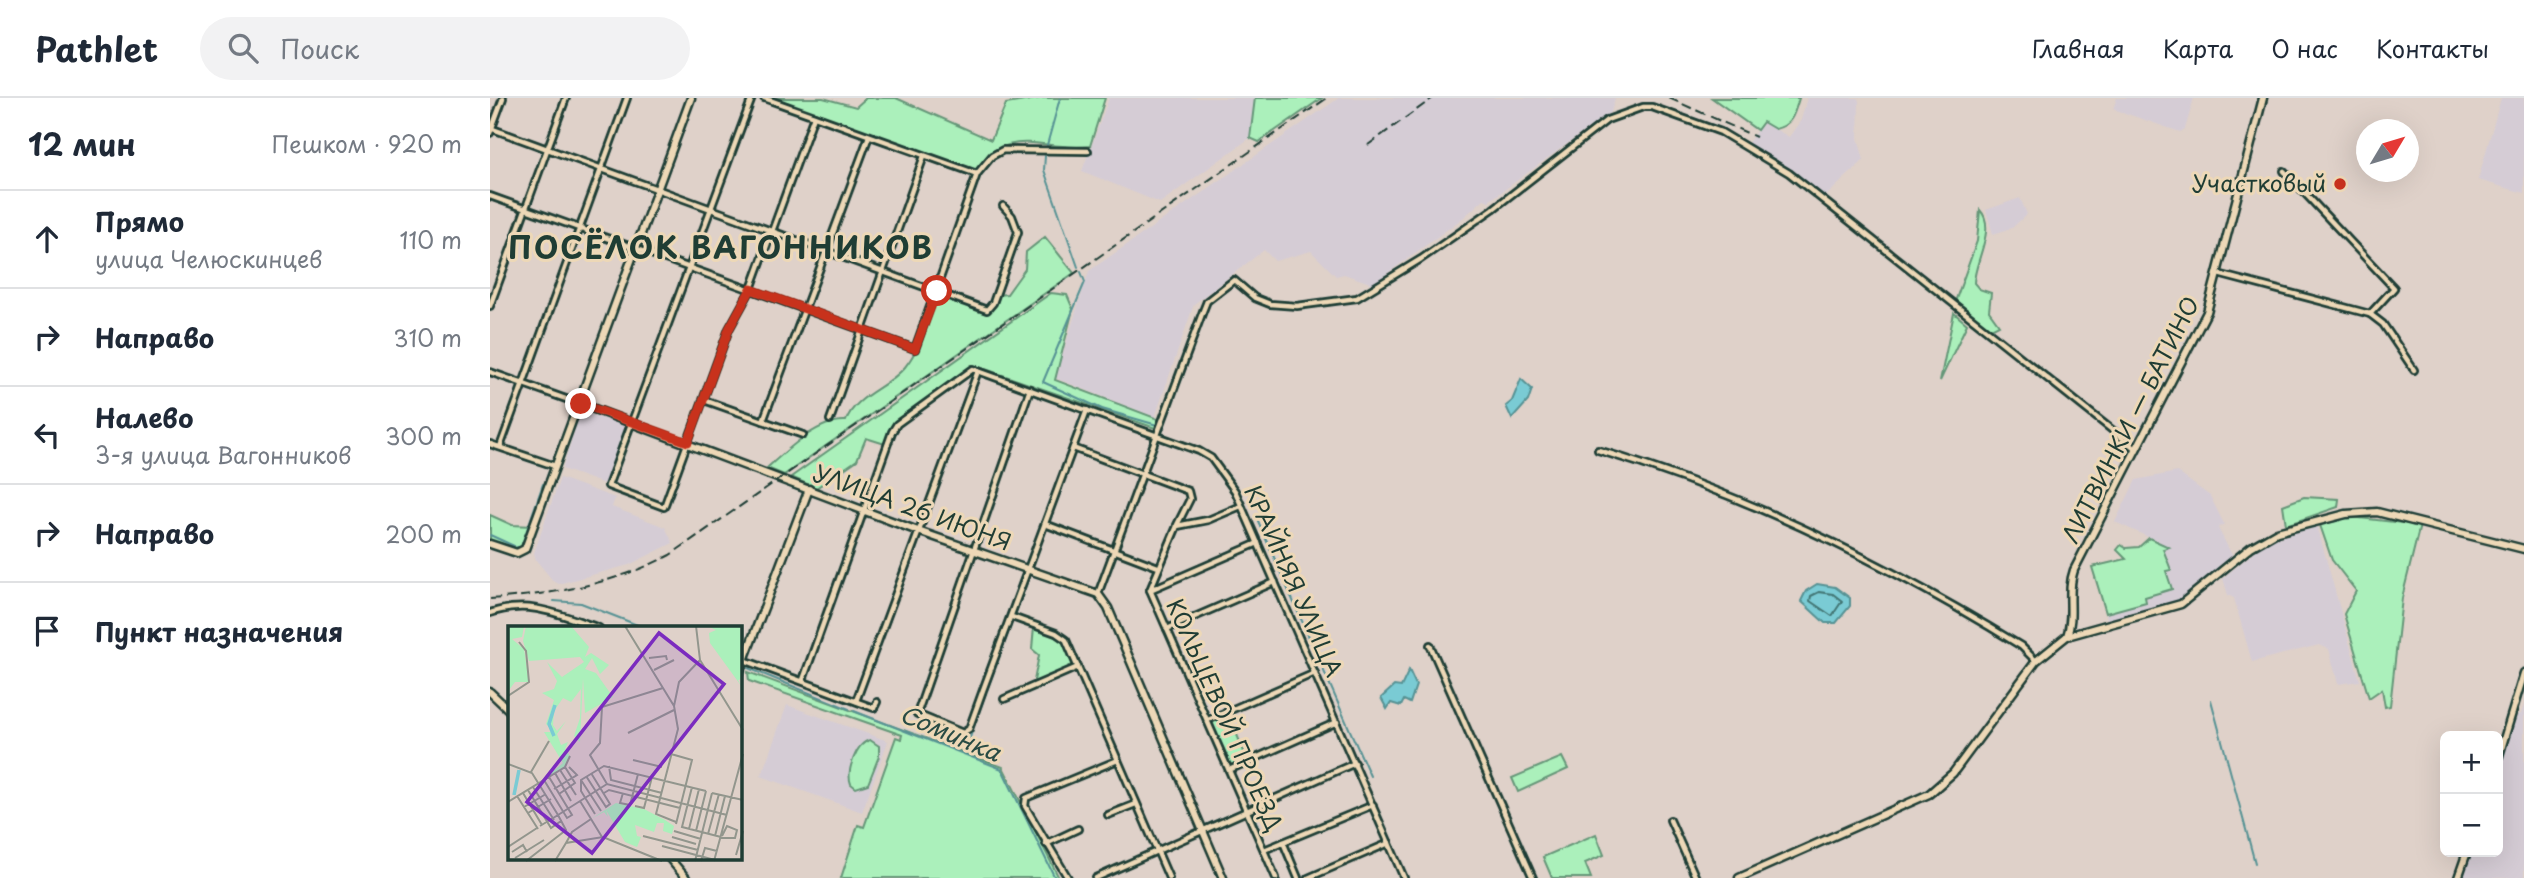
<!DOCTYPE html>
<html lang="ru">
<head>
<meta charset="utf-8">
<style>
	body { margin:0; font-family:"Playpen Sans",sans-serif; background:#f2f2f3; color:#1f2937 }
	.controls { position:absolute; right:21px; bottom:21px; display:grid; overflow:hidden; border-radius:10px; box-shadow:0 7px 28px #0002 }
	.controls button { width:63px; height:63px; display:grid; place-items:center; padding:0; border:0; border-bottom:2px solid #e0e1e3; background:#fff; color:#1f2937; font:35px sans-serif }
	.compass { position:absolute; left:1866px; top:21px; width:63px; height:63px; border-radius:50%; background:#fff; box-shadow:0 7px 28px #0002; rotate:52deg }
	.stop { position:absolute; width:21px; height:21px; margin:-16px; border:5px solid #c8321e; border-radius:50%; background:#fff }
	.stop.end { background:#c8321e; border-color:#fff; box-shadow:0 2px 7px #0008 }
	.list { margin:0; padding:0; list-style:none }
	h2 { display:flex; justify-content:space-between; align-items:center; height:91px; margin:0; padding:0 28px; font-size:30px }
	h2 small { font-size:23px; font-weight:400; color:#747a83 }
	.list li { display:grid; grid-template-columns:46px 1fr auto; gap:21px; align-items:center; box-sizing:border-box; height:98px; padding:0 28px; border-top:2px solid #e0e1e3 }
	.list b { display:block; font-size:26px; white-space:nowrap }
	.list p { margin:0; font-size:23px; white-space:nowrap; color:#747a83 }
	.list em { font-size:23px; font-style:normal; color:#747a83 }
	.icon { flex:none; width:38px; height:38px; fill:none; stroke:currentColor; stroke-width:2; stroke-linecap:round; stroke-linejoin:round }
	.map { position:relative; flex:none; width:2034px; height:780px; overflow:hidden }
	header { display:flex; align-items:center; gap:42px; box-sizing:border-box; height:98px; padding:0 35px; background:#fff; border-bottom:2px solid #e0e1e3 }
	header strong { font-size:33px }
	nav { display:flex; gap:38px; margin-inline-start:auto; font-size:24px }
	.search { width:490px; height:63px; background:#f2f2f3; display:flex; align-items:center; gap:18px; box-sizing:border-box; padding:0 24px; border-radius:38px; color:#747a83; font-size:26px }
	main { display:flex }
	aside { flex:1; background:#fff }
	.map>svg:first-child { display:block }
</style>
</head>
<body>
<header>
<strong>Pathlet</strong>
<div class="search"><svg class="icon" aria-label="search" viewBox="0 0 24 24"><circle cx="10" cy="10" r="6"/><path d="M15 15l6 6"/></svg>Поиск</div>
<nav><a>Главная</a><a>Карта</a><a>О нас</a><a>Контакты</a></nav>
</header>
<main>
<aside>
<h2>12 мин<small>Пешком · 920 m</small></h2>
<ul class="list">
<li><svg class="icon" aria-label="ahead" viewBox="0 0 24 24"><path d="M12 20V5M6 11l6-6 6 6"/></svg><div><b>Прямо</b><p>улица Челюскинцев</p></div><em>110 m</em></li>
<li><svg class="icon" aria-label="right" viewBox="0 0 24 24"><path d="M7 20v-9h11M14 6l5 5-5 5"/></svg><div><b>Направо</b></div><em>310 m</em></li>
<li><svg class="icon" aria-label="left" viewBox="0 0 24 24"><path d="M17 20v-9H6M10 6l-5 5 5 5"/></svg><div><b>Налево</b><p>3-я улица Вагонников</p></div><em>300 m</em></li>
<li><svg class="icon" aria-label="right" viewBox="0 0 24 24"><path d="M7 20v-9h11M14 6l5 5-5 5"/></svg><div><b>Направо</b></div><em>200 m</em></li>
<li><svg class="icon" aria-label="arrive" viewBox="0 0 24 24"><path d="M6 21V4h12l-3 4 3 4H6"/></svg><div><b>Пункт назначения</b></div></li>
</ul>
</aside>
<div class="map">
<svg width="2034" height="780" viewBox="0 0 2034 780">
	<rect width="100%" height="100%" fill="#dfd1c9"/>
	<filter id="ink" filterUnits="userSpaceOnUse"><feTurbulence type="fractalNoise" baseFrequency=".0143" numOctaves="2"/><feDisplacementMap in="SourceGraphic" scale="14" xChannelSelector="R" yChannelSelector="G"/><feConvolveMatrix kernelMatrix="1 2 1 2 8 2 1 2 1" color-interpolation-filters="sRGB"/></filter>
	<g filter="url(#ink)">
		<g fill="#d5ccd5">
			<path d="M619,0H765L760,40L670,105L592,73Z"/>
			<path d="M849,0H1125L1121,14L999,103L994,101L973,120L883,186L854,176L846,178L821,153L785,163L774,152L704,206L665,319L565,280L599,173Z"/>
			<path d="M1317,0H1368L1369,4L1368,40L1374,62L1335,99L1258,45L1273,24L1299,39L1311,22Z"/>
			<path d="M1627,0H1704L1695,31L1690,34L1623,11Z"/>
			<path d="M2011,0H2034V95L1988,82Z"/>
			<path d="M1530,100L1537,116L1522,130L1503,136L1496,112Z"/>
			<path d="M91,313L135,328L114,386L72,371Z"/>
			<path d="M1687,374L1720,398L1734,426L1728,430L1743,459L1687,504L1617,523L1616,515L1655,504V499L1680,471L1673,451L1678,448L1625,424L1646,382Z"/>
			<path d="M70,380L125,400L122,409L175,429L183,445L139,467L68,486L64,484L46,462L44,455Z"/>
			<path d="M1827,428L1870,583L1848,586L1839,551L1829,547L1762,564L1744,500L1738,497L1733,480L1777,443Z"/>
			<path d="M297,607L398,643L372,714L271,678Z"/>
			<path d="M2034,607V780H1971L1979,755L1997,761L2000,754H2008V674L2027,617L2031,616Z"/>
		</g>
		<g fill="#abf0bb" stroke="#659678" stroke-width="2">
			<path d="M284,0H333L366,9L376,0H406L501,42L516,6L552,0H615L600,48C550,54 520,25 487,73Z"/>
			<path d="M765,0H832L769,44L760,40Z"/>
			<path d="M1222,0H1309C1304,17 1302,27 1285,31L1273,24L1267,32Z"/>
			<path d="M1490,112C1507,130 1484,164 1484,185L1489,191L1501,195L1499,213L1509,227L1499,232L1465,204L1487,143Z"/>
			<path d="M555,139L584,175L294,377L277,370C297,352 329,321 356,323C365,297 398,290 415,269C432,248 439,220 448,194L498,214L507,197L517,196L535,171L536,154Z"/>
			<path d="M561,195L577,197L583,211L565,282L668,321L665,330L484,267L405,327L395,346L376,340L367,362L326,390L301,379Z"/>
			<path d="M1464,215L1477,226L1450,283Z"/>
			<path d="M1814,399L1849,401L1848,409L1796,427L1793,407Z"/>
			<path d="M0,417L22,427L42,428L34,449L29,453L0,444Z"/>
			<path d="M1861,419L1930,427L1912,500L1900,608L1895,609L1892,591L1879,600L1854,516L1866,493L1842,462L1830,427Z"/>
			<path d="M1659,440L1679,449L1673,451L1681,472L1676,473L1682,491L1655,499L1656,504L1616,515L1602,469L1636,461L1627,452L1631,447L1636,450L1649,449Z"/>
			<path d="M544,529L574,543L587,568L543,588L549,557L542,551Z"/>
			<path d="M258,574L513,669L569,780H351L368,727L374,729L406,639L411,641L412,637L259,583Z"/>
			<path d="M738,615L757,661L739,669L719,623Z"/>
			<path d="M380,642L389,648V658L378,686L366,690L361,686C356,674 366,645 380,642Z"/>
			<path d="M1072,659L1078,671L1028,694L1022,680Z"/>
			<path d="M1106,736L1114,757L1095,765L1101,780H1062L1053,759Z"/>
		</g>
		<g fill="#7acbd4" stroke="#569294" stroke-width="2">
			<path d="M1031,281L1042,291L1038,303L1022,321L1016,308L1022,303Z"/>
			<path d="M1327,486L1345,489L1360,500V508L1346,525H1335L1311,503L1316,493Z"/>
			<path d="M919,572L926,587L920,605L914,602L911,608L901,605L897,611L891,600L904,588L911,589Z"/>
		</g>
		<g fill="none" stroke-linecap="round" stroke-linejoin="round">
			<path stroke="#437674" stroke-width="2" d="M1329,494L1343,496L1352,503L1342,518L1320,503L1321,498Z"/>
			<g stroke="#569294" stroke-width="2">
				<path d="M557,47L570,0"/>
				<path d="M555,58L554,72L588,169"/>
				<path d="M591,174L595,184L553,284L612,311L667,327"/>
				<path d="M591,335L598,317"/>
				<path d="M768,423L880,678"/>
				<path d="M557,426L573,383"/>
				<path d="M0,437L24,448"/>
				<path d="M27,449H31L53,386"/>
				<path d="M543,467L556,429"/>
				<path d="M64,503L91,505L155,530"/>
				<path d="M525,517L539,479"/>
				<path d="M258,570L359,611"/>
				<path d="M497,592L523,522"/>
				<path d="M1721,602L1765,765"/>
				<path d="M364,613L512,671L565,780"/>
				<path d="M483,655L478,645L496,595"/>
				<path d="M758,709L856,667"/>
				<path d="M762,713L776,749"/>
				<path d="M714,728L753,711"/>
				<path d="M777,748L879,706"/>
				<path d="M777,752L789,780"/>
				<path d="M812,780L796,746L842,726"/>
			</g>
			<defs>
				<g id="street">
					<path d="M262,0L118,388L174,409L239,231L261,191L324,18"/>
					<path d="M274,0L487,76"/>
					<path d="M0,30L497,212L503,205L528,134L522,118L513,108"/>
					<path d="M0,35L13,0"/>
					<path d="M1794,73L1904,190L1880,216"/>
					<path d="M0,98L425,251L487,76L502,58L513,52L598,53"/>
					<path d="M1728,176L1880,216L1893,226L1924,272"/>
					<path d="M0,208L76,0"/>
					<path d="M0,274L90,306"/>
					<path d="M540,291L427,616L473,635L479,631L493,592L597,312"/>
					<path d="M214,302L313,337"/>
					<path d="M340,322L434,58"/>
					<path d="M273,323L379,38"/>
					<path d="M0,346L65,368"/>
					<path d="M10,349L137,0"/>
					<path d="M583,350L698,393L700,401L687,427"/>
					<path d="M1108,352C1259,397 1398,466 1531,548L1546,563"/>
					<path d="M751,408L718,422L687,428L660,492L786,780"/>
					<path d="M555,426L668,469"/>
					<path d="M660,492L768,445"/>
					<path d="M608,496L713,213L717,203L744,182L765,200L780,206L807,208L867,200L931,161L1003,111L1117,22L1153,9H1162L1231,34L1299,75L1646,351"/>
					<path d="M0,515C40,501 70,517 109,530"/>
					<path d="M522,519L566,535L576,542L679,780"/>
					<path d="M677,531L785,484"/>
					<path d="M940,547L1043,780"/>
					<path d="M254,562L381,609L384,610L387,604"/>
					<path d="M313,582L402,334L407,326L483,271L488,273L709,353L721,360L745,393L914,780"/>
					<path d="M514,601L588,569"/>
					<path d="M366,603L488,273"/>
					<path d="M718,622L825,575"/>
					<path d="M739,672L847,624"/>
					<path d="M618,717L646,706"/>
					<path d="M1180,722L1206,780"/>
					<path d="M793,744L808,780"/>
					<path d="M556,746L588,731"/>
					<path d="M774,752L883,707"/>
					<path d="M578,780L535,708L536,700L628,662"/>
					<path d="M606,780L865,665"/>
					<path d="M818,780L899,745"/>
				</g>
				<g id="secondary">
					<path d="M91,306L428,433L608,496L618,510L733,780"/>
					<path d="M0,446L27,455L35,451L201,0"/>
					<path d="M1577,538C1585,517 1576,494 1584,472L1717,214L1773,0"/>
					<path d="M250,573L319,391"/>
					<path d="M0,594L19,612"/>
					<path d="M2008,661L2034,575"/>
					<path d="M180,761L196,780"/>
					<path d="M1249,780L1439,696L1463,675L1546,563L1577,538L1691,506L1761,449L1787,434L1856,416L1887,414L2034,451"/>
					<path d="M1968,780L1977,754"/>
				</g>
			</defs>
			<use href="#street" stroke="#1f3d34" stroke-width="10"/>
			<use href="#secondary" stroke="#1f3d34" stroke-width="11"/>
			<use href="#street" stroke="#edd8b7" stroke-width="4.5"/>
			<use href="#secondary" stroke="#edd8b7" stroke-width="6"/>
			<g stroke="#1f3d34" stroke-width="2" stroke-dasharray="10 5" stroke-linecap="butt">
				<path d="M1179,0L1266,39"/>
				<path d="M878,47L943,0"/>
				<path d="M0,501C64,496 122,487 180,457L837,0"/>
			</g>
		</g>
	</g>
	<g fill="none" stroke-linecap="round" stroke-linejoin="round" filter="url(#ink)">
		<path stroke="#c8321e" stroke-width="9" d="M91,306L198,344L239,231L261,191L425,251L447,193"/>
	</g>
	<circle fill="#c8321e" stroke="#edd8b7" stroke-width="2.5" cx="1850" cy="86" r="7"/>
	<g text-anchor="middle" stroke-width="6" stroke-linejoin="round" paint-order="stroke">
		<g font-size="23" fill="#1f3d34" stroke="#edd8b7" text-anchor="end">
			<text x="1836" y="94">Участковый</text>
		</g>
		<g font-size="23" fill="#1f3d34" stroke="#edd8b7">
			<text transform="translate(1641 322) rotate(-63)" y="8">ЛИТВИНКИ — БАТИНО</text>
			<text transform="translate(422 410) rotate(20)" y="8">УЛИЦА 26 ИЮНЯ</text>
			<text transform="translate(803 483) rotate(66)" y="8">КРАЙНЯЯ УЛИЦА</text>
			<text transform="translate(734 617) rotate(66)" y="8">КОЛЬЦЕВОЙ ПРОЕЗД</text>
		</g>
		<g font-size="24" font-style="italic" fill="#284b44" stroke="#edd8b7">
			<text transform="translate(460 636) rotate(23)" y="8">Соминка</text>
		</g>
		<g font-size="30" font-weight="bold" letter-spacing="2" fill="#1f3d34" stroke="#edd8b7">
			<text x="231" y="161">ПОСЁЛОК ВАГОННИКОВ</text>
		</g>
	</g>
	<g transform="translate(18 528)">
		<rect width="234" height="234" fill="#dfd1c9"/>
		<path d="M0,0H16L14,11L4,13L16,23L21,56H7L1,64ZM18,0H63L81,21L77,31L83,27L101,39L92,48L84,32L77,43L88,47L105,71L77,87L75,52L72,116L66,110L72,92L73,63L63,76L55,72L46,85L45,99L49,105L58,95L49,108L53,119L60,116L57,123L62,130L56,141L32,156L55,137L36,106H46L38,98L46,74L34,67L46,63L49,55L39,36L54,51L76,36L72,31L21,35L15,15ZM199,0H232L235,53L230,54L234,61L202,17L201,7L208,4ZM108,177L136,183L157,194L166,200L164,208L155,205L156,197H149L146,206L127,199L129,210L133,211L129,221L117,216L98,184L100,191L96,186L83,193Z" fill="#abf0bb"/>
		<path fill="none" stroke="#7acbd4" stroke-width="3.5" d="M46,110L41,98L47,79M6,169L11,144"/>
		<path fill="none" stroke="#92968d" stroke-width="2" d="M117,0L166,80M188,0L192,34M141,32L158,30L159,34M192,34L235,104M146,44L166,34M0,70L21,56L18,25L11,16M120,107L166,84M163,128L184,134L168,198M125,134L154,141M0,138L24,147L50,189L32,200M101,140L103,154L154,167M52,144L68,169M23,146L41,115M47,147L63,175M78,150L98,181L102,178L83,147M36,154L59,192L64,189L41,151M73,154L93,185M99,158L82,129L92,117L94,81L155,62M25,161L46,194M184,161L174,201L213,211M46,163L69,149L61,141M20,164L43,202L53,195M15,167L34,199M96,167L101,164L172,182M115,167L112,177L122,179L130,148M204,167L235,174M51,168L67,157L57,141M9,170L30,203M223,172L235,128M72,175L94,211M0,176L57,141L62,130M127,180L136,182L144,151M16,181L38,168M20,187L43,173M87,188L73,165V154L96,140L198,165M168,196L148,188L170,103L166,80L171,56L192,34M181,203L191,163M166,205L193,213M188,205L198,165M200,208L211,168M135,210L190,224M207,210L217,170M164,211L188,218M213,212H227L229,204L219,200L214,210M58,217L64,206L83,193M154,220L207,234M0,221L29,202M4,226L15,219L19,226M228,229L235,205M7,232L36,214M18,235L58,204L50,189L99,158L219,189M47,235L58,217L95,211L154,235M187,235L204,167M193,235L197,222L209,225M206,235L223,172"/>
		<path fill="#7b2cbf" fill-opacity="0.15" stroke="#7b2cbf" stroke-width="3.5" d="M151,7L216,58L84,227L19,176Z"/>
		<rect width="234" height="234" fill="none" stroke="#1f3d34" stroke-width="3.5"/>
	</g>
</svg>
<div class="controls">
<button>+</button>
<button>−</button>
</div>
<svg class="compass" viewBox="-18 -18 36 36"><path d="M0-13l5 13h-10z" fill="#e53935"/><path d="M0 13l5-13h-10z" fill="#747a83"/></svg>
<div class="stop" style="left:447px;top:193px"></div>
<div class="stop end" style="left:91px;top:306px"></div>
</div>
</main>
</body>
</html>
